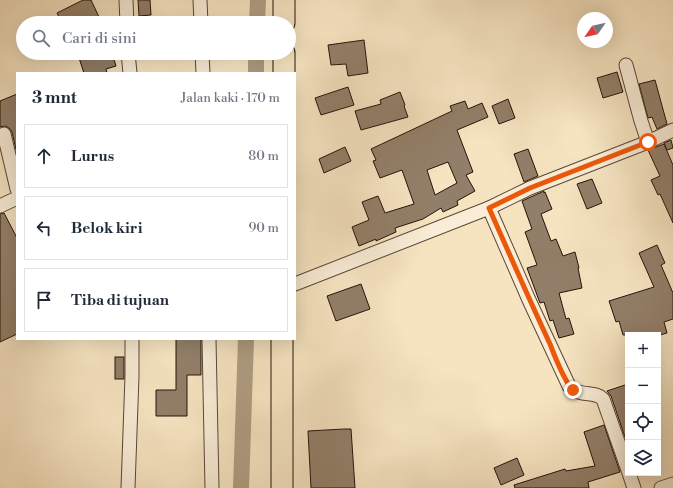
<!DOCTYPE html>
<html lang="id">
<head>
<meta charset="utf-8">
<style>
	body { margin:0; font-family:"Libre Bodoni",serif; background:#f6f6f7; color:#1f2937 }
	.controls { position:absolute; right:12px; bottom:12px; display:grid; overflow:hidden; border-radius:0px; box-shadow:0 4px 16px #0002 }
	.controls button { width:36px; height:36px; display:grid; place-items:center; padding:0; border:0; border-bottom:1px solid #e0e1e3; background:#fff; color:#1f2937; font:20px sans-serif }
	.compass { position:absolute; left:577px; top:12px; width:36px; height:36px; border-radius:50%; background:#fff; box-shadow:0 4px 16px #0002; rotate:236deg }
	.stop { position:absolute; width:12px; height:12px; margin:-9px; border:3px solid #ea580c; border-radius:50%; background:#fff }
	.stop.end { background:#ea580c; border-color:#fff; box-shadow:0 1px 4px #0008 }
	.list { margin:0; padding:0; list-style:none }
	h2 { display:flex; justify-content:space-between; align-items:center; height:52px; margin:0; padding:0 16px; font-size:17px }
	h2 small { font-size:13px; font-weight:400; color:#747a83 }
	.list li { display:grid; grid-template-columns:26px 1fr auto; gap:12px; align-items:center; box-sizing:border-box; height:64px; margin:0 8px 8px; padding:0 8px; border:1px solid #e0e1e3; border-radius:0px }
	.list b { display:block; font-size:15px; white-space:nowrap }
	.list em { font-size:13px; font-style:normal; color:#747a83 }
	.icon { flex:none; width:22px; height:22px; fill:none; stroke:currentColor; stroke-width:2; stroke-linecap:round; stroke-linejoin:round }
	.map { position:relative; flex:none; width:673px; height:488px; overflow:hidden }
	.search { position:absolute; background:#fff; box-shadow:0 4px 16px #0002; left:16px; top:16px; width:280px; height:44px; display:flex; align-items:center; gap:10px; box-sizing:border-box; padding:0 14px; border-radius:22px; color:#747a83; font-size:15px }
	.panel { position:absolute; background:#fff; box-shadow:0 4px 16px #0002; left:16px; top:72px; width:280px; height:268px; border-radius:0px }
	.map>svg:first-child { display:block }
</style>
</head>
<body>
<div class="map">
<svg width="673" height="488" viewBox="0 0 673 488">
	<rect width="100%" height="100%" fill="#f6e4c1"/>
	<filter id="stains"><feTurbulence type="fractalNoise" baseFrequency=".005" numOctaves="4"/><feColorMatrix values="0 0 0 0 .2 0 0 0 0 .09 0 0 0 0 .02 0 0 0 .5 -.17"/></filter>
	<radialGradient id="worn" r=".72"><stop offset=".6" stop-color="#630" stop-opacity="0"/><stop offset="1" stop-color="#630" stop-opacity=".3"/></radialGradient>
	<g fill="none" stroke-linecap="round" stroke-linejoin="round">
		<g stroke="#af9d82" stroke-width="16">
			<path d="M257,23L258,0"/>
			<path d="M256,73V53"/>
			<path d="M241,488L246,339"/>
		</g>
	</g>
	<g fill="#927f69" stroke="#251209" fill-rule="evenodd">
		<path d="M83,0H91L99,17L87,23H62L57,13Z"/>
		<path d="M138,0H150L151,15L139,16Z"/>
		<path d="M364,40L368,73L348,76L346,64L331,65L328,45Z"/>
		<path d="M83,53H112L116,66L106,69L107,73H84L79,58L84,56Z"/>
		<path d="M617,72L623,92L603,98L597,78Z"/>
		<path d="M655,80L667,124L657,129L652,117L648,118L639,84Z"/>
		<path d="M348,87L354,105L321,115L315,98Z"/>
		<path d="M400,92L405,105L404,106L408,117L361,130L355,111L381,104L380,100Z"/>
		<path d="M17,94V154L12,132L10,129L6,126L0,127V101Z"/>
		<path d="M508,99L515,118L499,124L492,106Z"/>
		<path d="M465,101L468,109L482,103L488,117L457,130L473,172L466,175L475,191L457,201L458,205L443,212L441,208L423,219L395,228L396,232L376,241V239L359,246L352,227L369,220L362,202L378,196L385,213L414,204L402,170L380,178L373,161L376,160L371,149L452,111L450,106ZM448,162L457,183L435,195L427,170Z"/>
		<path d="M671,140L673,148L667,150L664,143Z"/>
		<path d="M664,144L673,165V223L660,194L658,195L651,180L660,176L648,150Z"/>
		<path d="M345,147L351,161L324,173L319,159Z"/>
		<path d="M528,149L538,176L524,182L514,154Z"/>
		<path d="M592,179L602,203L587,209L577,184Z"/>
		<path d="M544,191V193L545,192L552,209L541,214L551,241L556,239L563,256L575,252L579,268H578L582,288L559,293L566,319L569,318L574,334L559,338L553,320L550,321L544,302L540,303L527,268L537,265L525,232L532,229L522,201Z"/>
		<path d="M4,213L17,238V334L0,342V214Z"/>
		<path d="M657,245L665,263L661,265L673,293V319L664,322L667,333L660,335H623L619,321L616,322L609,301L654,287L639,253Z"/>
		<path d="M361,284L370,309L336,321L327,296Z"/>
		<path d="M176,339H201V375H187V416H156V390H176Z"/>
		<rect x="115" y="357" width="9" height="22"/>
		<path d="M628,384V446L611,396L607,391Z"/>
		<path d="M604,425L620,472L588,482L589,488H515L514,485L565,469L566,471L595,466L584,432Z"/>
		<path d="M344,429H351L355,488H311L308,431Z"/>
		<path d="M517,458L524,475L501,485L494,468Z"/>
	</g>
	<g fill="none" stroke-linecap="round" stroke-linejoin="round">
		<defs>
			<g id="minor">
				<path d="M126,0L127,23"/>
				<path d="M200,0L201,23"/>
				<path d="M128,53L130,73"/>
				<path d="M202,53L203,73"/>
				<path d="M626,65L641,121L648,142"/>
				<path d="M4,134L17,189"/>
				<path d="M0,206L17,198"/>
				<path d="M489,208L529,300L569,386C581,398 594,390 603,399L628,470"/>
				<path d="M295,284L489,208L530,188L648,142L673,130"/>
				<path d="M209,339L212,488"/>
				<path d="M629,473L634,488"/>
				<path d="M128,488L132,376V339"/>
				<path d="M661,488L673,484"/>
			</g>
			<g id="primary">
				<path d="M284,23V0"/>
				<path d="M284,73V53"/>
				<path d="M282,339V488"/>
			</g>
		</defs>
		<use href="#minor" stroke="#594637" stroke-width="15"/>
		<use href="#primary" stroke="#251209" stroke-width="23"/>
		<use href="#minor" stroke="#f9edd7" stroke-width="13"/>
		<use href="#primary" stroke="#f6e4c1" stroke-width="21"/>
	</g>
	<g fill="none" stroke-linecap="round" stroke-linejoin="round">
		<path stroke="#ea580c" stroke-width="5" d="M573,390C564,381 555,357 550,344C529,299 509,253 489,208L530,188L648,142"/>
	</g>
	<rect width="100%" height="100%" filter="url(#stains)"/>
	<rect width="100%" height="100%" fill="url(#worn)"/>
</svg>
<div class="controls">
<button>+</button>
<button>−</button>
<button><svg class="icon" aria-label="locate" viewBox="0 0 24 24"><circle cx="12" cy="12" r="6"/><path d="M12 2v4M12 18v4M2 12h4M18 12h4"/></svg></button>
<button><svg class="icon" aria-label="layers" viewBox="0 0 24 24"><path d="M12 4l9 5-9 5-9-5zM3 14l9 5 9-5"/></svg></button>
</div>
<svg class="compass" viewBox="-18 -18 36 36"><path d="M0-13l5 13h-10z" fill="#e53935"/><path d="M0 13l5-13h-10z" fill="#747a83"/></svg>
<div class="stop" style="left:648px;top:142px"></div>
<div class="stop end" style="left:573px;top:390px"></div>
<div class="search"><svg class="icon" aria-label="search" viewBox="0 0 24 24"><circle cx="10" cy="10" r="6"/><path d="M15 15l6 6"/></svg>Cari di sini</div>
<section class="panel">
<h2>3 mnt<small>Jalan kaki · 170 m</small></h2>
<ul class="list">
<li><svg class="icon" aria-label="ahead" viewBox="0 0 24 24"><path d="M12 20V5M6 11l6-6 6 6"/></svg><div><b>Lurus</b></div><em>80 m</em></li>
<li><svg class="icon" aria-label="left" viewBox="0 0 24 24"><path d="M17 20v-9H6M10 6l-5 5 5 5"/></svg><div><b>Belok kiri</b></div><em>90 m</em></li>
<li><svg class="icon" aria-label="arrive" viewBox="0 0 24 24"><path d="M6 21V4h12l-3 4 3 4H6"/></svg><div><b>Tiba di tujuan</b></div></li>
</ul>
</section>
</div>
</body>
</html>
